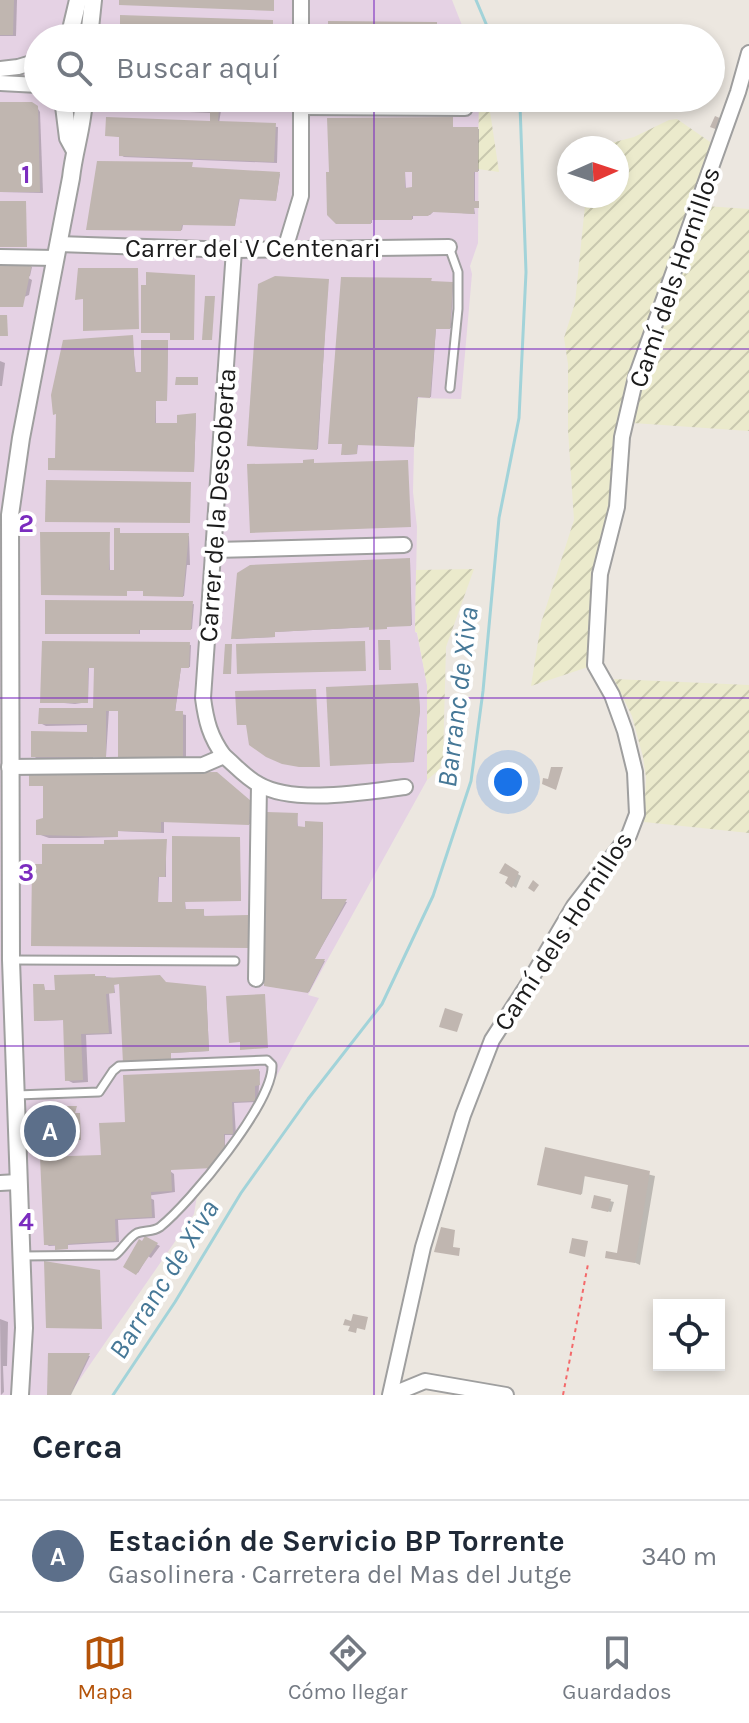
<!DOCTYPE html>
<html lang="es">
<head>
<meta charset="utf-8">
<style>
	body { margin:0; font-family:Karla,sans-serif; background:#f2f2f3; color:#1f2937 }
	.controls { position:absolute; right:24px; bottom:24px; display:grid; overflow:hidden; border-radius:0px; box-shadow:0 4px 12px #0003 }
	.controls button { width:72px; height:72px; display:grid; place-items:center; padding:0; border:0; border-bottom:2px solid #e0e1e3; background:#fff; color:#1f2937; font:40px sans-serif }
	.compass { position:absolute; left:557px; top:136px; width:72px; height:72px; border-radius:50%; background:#fff; box-shadow:0 4px 12px #0003; rotate:87deg }
	.you { position:absolute; left:508px; top:782px; width:28px; height:28px; margin:-20px; border:6px solid #fff; border-radius:50%; background:#1a73e8; box-shadow:0 0 0 12px #1a73e833 }
	.badge { display:grid; place-items:center; width:52px; height:52px; border-radius:50%; background:#b45309; color:#fff; font-size:26px; font-weight:700 }
	.pin { position:absolute; translate:-50% -50%; border:4px solid #fff; box-shadow:0 2px 8px #0006 }
	.list { margin:0; padding:0; list-style:none }
	h2 { display:flex; justify-content:space-between; align-items:center; height:104px; margin:0; padding:0 32px; font-size:34px }
	h2 small { font-size:26px; font-weight:400; color:#747a83 }
	.list li { display:grid; grid-template-columns:52px 1fr auto; gap:24px; align-items:center; box-sizing:border-box; height:112px; padding:0 32px; border-top:2px solid #e0e1e3 }
	.list b { display:block; font-size:30px; white-space:nowrap }
	.list p { margin:0; font-size:26px; white-space:nowrap; color:#747a83 }
	.list em { font-size:26px; font-style:normal; color:#747a83 }
	.icon { flex:none; width:44px; height:44px; fill:none; stroke:currentColor; stroke-width:2; stroke-linecap:round; stroke-linejoin:round }
	.map { position:relative; flex:none; width:749px; height:1395px; overflow:hidden }
	.search { position:absolute; background:#fff; box-shadow:0 4px 12px #0003; left:24px; right:24px; top:24px; height:88px; display:flex; align-items:center; gap:20px; box-sizing:border-box; padding:0 28px; border-radius:44px; color:#747a83; font-size:30px }
	.sheet { height:216px; background:#fff }
	nav { display:flex; justify-content:space-around; align-items:center; box-sizing:border-box; height:112px; border-top:2px solid #e0e1e3; background:#fff; font-size:22px; color:#747a83 }
	nav a { display:grid; justify-items:center; gap:4px }
	nav .on { color:#b45309 }
	.map>svg:first-child { display:block }
</style>
</head>
<body>
<div class="map">
<svg width="749" height="1395" viewBox="0 0 749 1395">
	<defs>
		<pattern id="farmland-furrows" width="10" height="10" patternUnits="userSpaceOnUse" patternTransform="scale(2)"><rect width="10" height="10" fill="#ebeacc"/><path d="M-1 1l2-2M0 10L10 0M9 11l2-2" fill="none" stroke="#c9c8af"/></pattern>
	</defs>
	<rect width="100%" height="100%" fill="#ece7e0"/>
	<path fill="#e5d2e4" d="M0,0H452L467,38H38V98H479L478,243L470,266L472,274L461,399L417,398L414,447L413,492L417,527L415,632L417,633L427,685V780L308,995L319,998L242,1140L197,1196L194,1214L69,1395H0Z"/>
	<g fill="url(#farmland-furrows)">
		<path d="M479,98H488L499,172L478,169Z"/>
		<path d="M677,119L713,144L628,383L617,425L614,496L594,665L531,686L541,623L574,520L568,430V364L564,338L575,303L586,196H617V148H592L634,137L669,120Z"/>
		<path d="M705,206L749,209V431L633,423L649,362Z"/>
		<path d="M474,569L446,647L443,758L439,770L427,780V685L417,632H415L416,570Z"/>
		<path d="M614,679L749,685V833L644,822L646,777L643,757L632,716Z"/>
	</g>
	<g fill="#0003" fill-rule="evenodd">
		<path d="M0,0H17L16,36H0Z"/>
		<path d="M118,98H223L219,123L278,127L277,163L124,157L121,155V137L107,135L212,123V113L121,109L117,107Z"/>
		<path d="M320,98H454V99L321,100Z"/>
		<path d="M0,104L36,106L40,112L43,193L0,192Z"/>
		<path d="M452,119L453,129H479V171H475V203L479,204V207H474L475,214L434,211L430,215H413V219H372V223H339ZM405,171H414V189L406,190Z"/>
		<path d="M192,164V169L280,174L276,200L240,198L235,225H183L182,230L88,229Z"/>
		<path d="M0,266L32,267L30,276H25L32,280L29,295L0,307Z"/>
		<path d="M431,280L432,283L453,284L451,328H436L431,397H418L414,446L358,444L357,454L344,455Z"/>
		<path d="M328,281L318,449L250,445Z"/>
		<path d="M132,337L136,374H143L168,342L167,400H156V425H179L196,415L194,471L50,469Z"/>
		<path d="M0,361L5,363L2,386H0Z"/>
		<path d="M119,530L120,535L189,536L190,565H187L184,596H146L145,590H127V595H44L109,534L110,572H116Z"/>
		<path d="M410,561L412,625L387,626V629H372L371,627L275,632V637L234,639Z"/>
		<path d="M194,604L192,629H140V634L47,633Z"/>
		<path d="M191,645L190,667H181L175,713L186,715V758H174L169,756L141,758L136,755L120,711L109,710L106,757H93V759H38L33,756L87,734L89,725L46,726L40,723L102,710L96,667H89L88,702L75,704L42,701L43,669Z"/>
		<path d="M418,685L420,711L414,762L333,765Z"/>
		<path d="M227,785L254,805L252,825L244,822H164V833L118,831V837L79,838H49L38,834Z"/>
		<path d="M297,815L298,828L323,824L322,901L347,902L314,960L325,961L309,992L268,986Z"/>
		<path d="M239,839L241,900L185,901L186,911H203L205,918H249L248,947L33,945L44,866L106,846L166,841V877H159L158,904H174Z"/>
		<path d="M505,866L521,876L516,888L507,882L509,877Z"/>
		<path d="M95,976L206,988L209,1051L171,1053V1060H156L121,984H114L115,993H109L112,1034L86,1035L88,1082L73,1083L67,1080L64,1020L37,1021L44,986L45,992H57Z"/>
		<path d="M260,1071L258,1102L234,1103L236,1135H225V1154L167,1169L174,1174L175,1192L146,1196L154,1200L155,1218L118,1220L119,1242L49,1246L46,1244L103,1157L127,1124Z"/>
		<path d="M547,1149L655,1176L640,1265L619,1255L630,1185L585,1175L582,1194L539,1184Z"/>
		<path d="M610,1201L614,1202L611,1212L597,1209Z"/>
		<path d="M146,1239L160,1246L151,1258L148,1256L138,1273L126,1266Z"/>
		<path d="M0,1319L8,1322L7,1366H3L4,1392L1,1395Z"/>
		<path d="M50,1355L90,1356L71,1395H48Z"/>
	</g>
	<g fill="none" stroke-linecap="round" stroke-linejoin="round">
		<g stroke="#a2d3d9" stroke-width="3">
			<path d="M476,0L492,38"/>
			<path d="M113,1395L175,1302L241,1193L308,1099L382,1004L433,896L471,781L483,691L499,518L519,418L526,272L520,105L517,98"/>
		</g>
	</g>
	<g fill="#c0b6b0" fill-rule="evenodd">
		<path d="M0,0H14L13,35H0Z"/>
		<path d="M119,0H274V11L119,5Z"/>
		<path d="M120,15L273,20V38H120Z"/>
		<path d="M328,21L437,22V28H454L462,38H328Z"/>
		<path d="M116,98H220L218,121L276,123L274,162L119,156V137L105,136L106,117L210,121V112L115,108Z"/>
		<path d="M0,102H32L38,106L40,192H0Z"/>
		<path d="M715,116L722,119L718,130L710,127Z"/>
		<path d="M453,117V127H478V172H474V201H479V208H474V214L433,212L428,216H412V220H371V224H336L327,215L326,172H329L327,118ZM405,172H412V187L405,188Z"/>
		<path d="M97,161L193,162L192,167L280,172L276,201L239,199L235,226L182,225L181,231L86,230Z"/>
		<path d="M0,201H26L27,247H0Z"/>
		<path d="M0,264H32L23,307H0Z"/>
		<path d="M78,268H138L139,329L83,331V299L75,300Z"/>
		<path d="M146,272L195,275L194,340H170V333H141V285H146Z"/>
		<path d="M275,276L329,279L317,450L247,446L258,284Z"/>
		<path d="M341,277L432,278L431,281L453,282L450,329H436L430,398L417,397L414,447L357,445V454L341,455L342,444H328Z"/>
		<path d="M205,296H215L212,340H202Z"/>
		<path d="M0,315H7L8,336H0Z"/>
		<path d="M133,335L135,372H141V340H168L167,401H156L155,423H177V415L196,413L194,472L48,470V458H55L56,414L53,415L51,395L63,340Z"/>
		<path d="M176,377H198V385H175Z"/>
		<path d="M314,459V463L408,460L411,527L250,533L247,464L303,463V460Z"/>
		<path d="M46,480L191,482L190,523L45,522Z"/>
		<path d="M114,528H120V533H189L183,597L143,596V591H127V596L41,595L40,532H110L109,570H114Z"/>
		<path d="M410,558L411,626L387,627V629L369,630V627L275,632V637L231,639L237,573L250,565Z"/>
		<path d="M45,600L193,601L191,630H139V634H45Z"/>
		<path d="M378,640H390L391,670H379Z"/>
		<path d="M42,641L190,642L189,668H181L175,711H183V758L118,757V711H106V757H31V731L87,732V724H38L39,708H93L94,668H88V703H40Z"/>
		<path d="M365,641L366,671L237,674L236,644Z"/>
		<path d="M225,644H232L231,674H223Z"/>
		<path d="M418,683L420,710L413,762L330,766L326,687Z"/>
		<path d="M316,689L320,767H299L282,764L266,757L249,745L246,725H237L235,691Z"/>
		<path d="M551,767H563L556,790L542,784L543,778L548,779Z"/>
		<path d="M217,772L251,801L249,825L161,822V832L118,831V837L36,835V820L43,818V786H29V774Z"/>
		<path d="M267,812L298,813L297,826L305,827V821L323,822L321,899H347L315,959H325L308,993L264,986Z"/>
		<path d="M172,836L240,837L241,901L185,902V909H204V916L248,915V948L31,946L32,864H42V844H104V840L167,839L165,877H158V902H172Z"/>
		<path d="M505,863L519,872L512,888L505,883L508,877L499,873Z"/>
		<path d="M533,880L539,885L534,892L528,888Z"/>
		<path d="M95,974V976H106V978L160,975L166,982L206,986L209,1051L171,1053V1060L123,1063L119,984L114,985V993L106,994L109,1033L81,1034L83,1080L65,1081L63,1020L34,1021L33,984H44L45,990H55L54,975Z"/>
		<path d="M265,994L268,1048L240,1050V1042L229,1043L226,996Z"/>
		<path d="M445,1008L463,1014L457,1032L439,1027Z"/>
		<path d="M259,1069L260,1085L255,1086V1101L232,1102L233,1134H224L225,1153L213,1168L171,1170L172,1191L151,1192L152,1217L115,1219L116,1241L68,1244V1249L55,1250V1245H44L40,1157L101,1155L99,1123L125,1122L123,1075Z"/>
		<path d="M57,1106H77L75,1113H80L81,1140L41,1141L40,1119L58,1118Z"/>
		<path d="M545,1147L650,1171L635,1263L605,1258L606,1251L617,1253L628,1185L584,1176L581,1195L537,1185Z"/>
		<path d="M594,1195L611,1199L608,1212L591,1208Z"/>
		<path d="M441,1227L455,1230L453,1247L460,1248L459,1256L434,1252Z"/>
		<path d="M145,1236L158,1243L136,1275L123,1267L139,1239L142,1241Z"/>
		<path d="M572,1238L588,1241L585,1257L569,1253Z"/>
		<path d="M44,1261L100,1270L102,1329L46,1328Z"/>
		<path d="M353,1314L368,1317L365,1330L357,1328L356,1333L348,1331L350,1326L343,1325L345,1319L351,1321Z"/>
		<path d="M48,1353H90L70,1395H47Z"/>
	</g>
	<g fill="none" stroke-linecap="round" stroke-linejoin="round">
		<defs>
			<g id="service">
				<path d="M237,101H286L301,107"/>
				<path d="M449,247L458,272V309L450,388"/>
				<path d="M13,960L235,961"/>
				<path d="M17,1095L99,1092L113,1071L119,1066L267,1060L272,1065C274,1102 190,1203 160,1227C153,1232 145,1230 137,1233C128,1238 123,1249 115,1255L22,1256"/>
			</g>
			<g id="minor">
				<path d="M301,38V0"/>
				<path d="M0,69L18,67L38,61"/>
				<path d="M0,83L38,85"/>
				<path d="M301,107L465,108"/>
				<path d="M58,244L234,250L449,247"/>
				<path d="M285,249L301,196V100"/>
				<path d="M0,257L56,258"/>
				<path d="M214,550L404,545"/>
				<path d="M224,756C210,737 206,721 203,698L234,250"/>
				<path d="M9,767L203,765L224,756C235,765 245,777 258,784C294,805 365,792 405,787"/>
				<path d="M256,979L259,785"/>
				<path d="M0,1183L18,1182"/>
				<path d="M390,1395L423,1247L463,1115L492,1040L525,989L574,906L629,835L637,814L635,772L625,731L612,695L595,665L600,574L617,507L622,437L636,377L738,92L749,53"/>
				<path d="M391,1395L425,1381L506,1395"/>
			</g>
			<g id="tertiary">
				<path d="M69,38L78,0"/>
				<path d="M89,38L93,0"/>
				<path d="M63,98L68,138L74,149"/>
				<path d="M20,1395L24,1328L11,960L10,515L21,438L71,178C74,150 83,126 84,98"/>
			</g>
		</defs>
		<use href="#service" stroke="#9f9f9f" stroke-width="11"/>
		<use href="#minor" stroke="#9f9f9f" stroke-width="18"/>
		<use href="#tertiary" stroke="#9f9f9f" stroke-width="20"/>
		<path stroke="#f46a6b" stroke-width="2" stroke-dasharray="4 4" stroke-linecap="butt" d="M563,1395L588,1264"/>
		<use href="#service" stroke="#fff" stroke-width="7"/>
		<use href="#minor" stroke="#fff" stroke-width="14"/>
		<use href="#tertiary" stroke="#fff" stroke-width="16"/>
	</g>
	<path fill="none" stroke="#7b2cbf" stroke-width="2" stroke-opacity="0.55" d="M374,0V38M374,98V1395M0,349H749M0,698H749M0,1046H749"/>
	<g text-anchor="middle" stroke-width="8" stroke-linejoin="round" paint-order="stroke">
		<g font-size="26" fill="#1b1b1b" stroke="#fff">
			<text x="253" y="257">Carrer del V Centenari</text>
			<text transform="translate(674 277) rotate(-71)" y="9">Camí dels Hornillos</text>
			<text transform="translate(217 505) rotate(-86)" y="9">Carrer de la Descoberta</text>
			<text transform="translate(563 931) rotate(-57)" y="9">Camí dels Hornillos</text>
		</g>
		<g font-size="28" font-style="italic" fill="#467897" stroke="#fff">
			<text transform="translate(457 697) rotate(-83)" y="10">Barranc de Xiva</text>
			<text transform="translate(163 1279) rotate(-58)" y="10">Barranc de Xiva</text>
		</g>
	</g>
	<g font-size="26" text-anchor="middle" font-weight="bold" fill="#7b2cbf" stroke="#fff" stroke-width="8" stroke-linejoin="round" paint-order="stroke">
		<text x="26" y="183">1</text>
		<text x="26" y="532">2</text>
		<text x="26" y="881">3</text>
		<text x="26" y="1230">4</text>
	</g>
</svg>
<div class="controls">
<button><svg class="icon" aria-label="locate" viewBox="0 0 24 24"><circle cx="12" cy="12" r="6"/><path d="M12 2v4M12 18v4M2 12h4M18 12h4"/></svg></button>
</div>
<svg class="compass" viewBox="-18 -18 36 36"><path d="M0-13l5 13h-10z" fill="#e53935"/><path d="M0 13l5-13h-10z" fill="#747a83"/></svg>
<div class="you"></div>
<div class="pin badge" style="left:50px;top:1131px;background:#5c6f8a">A</div>
<div class="search"><svg class="icon" aria-label="search" viewBox="0 0 24 24"><circle cx="10" cy="10" r="6"/><path d="M15 15l6 6"/></svg>Buscar aquí</div>
</div>
<section class="sheet">
<h2>Cerca<small></small></h2>
<ul class="list">
<li><span class="badge" style="background:#5c6f8a">A</span><div><b>Estación de Servicio BP Torrente</b><p>Gasolinera · Carretera del Mas del Jutge</p></div><em>340 m</em></li>
</ul>
</section>
<nav>
<a class="on"><svg class="icon" aria-label="map" viewBox="0 0 24 24"><path d="M3 6l6-2 6 2 6-2v14l-6 2-6-2-6 2zM9 4v14M15 6v14"/></svg>Mapa</a>
<a><svg class="icon" aria-label="directions" viewBox="0 0 24 24"><path d="M12 3l9 9-9 9-9-9zM9 14v-3h6M13 9l2 2-2 2"/></svg>Cómo llegar</a>
<a><svg class="icon" aria-label="saved" viewBox="0 0 24 24"><path d="M7 4h10v16l-5-4-5 4z"/></svg>Guardados</a>
</nav>
</body>
</html>
